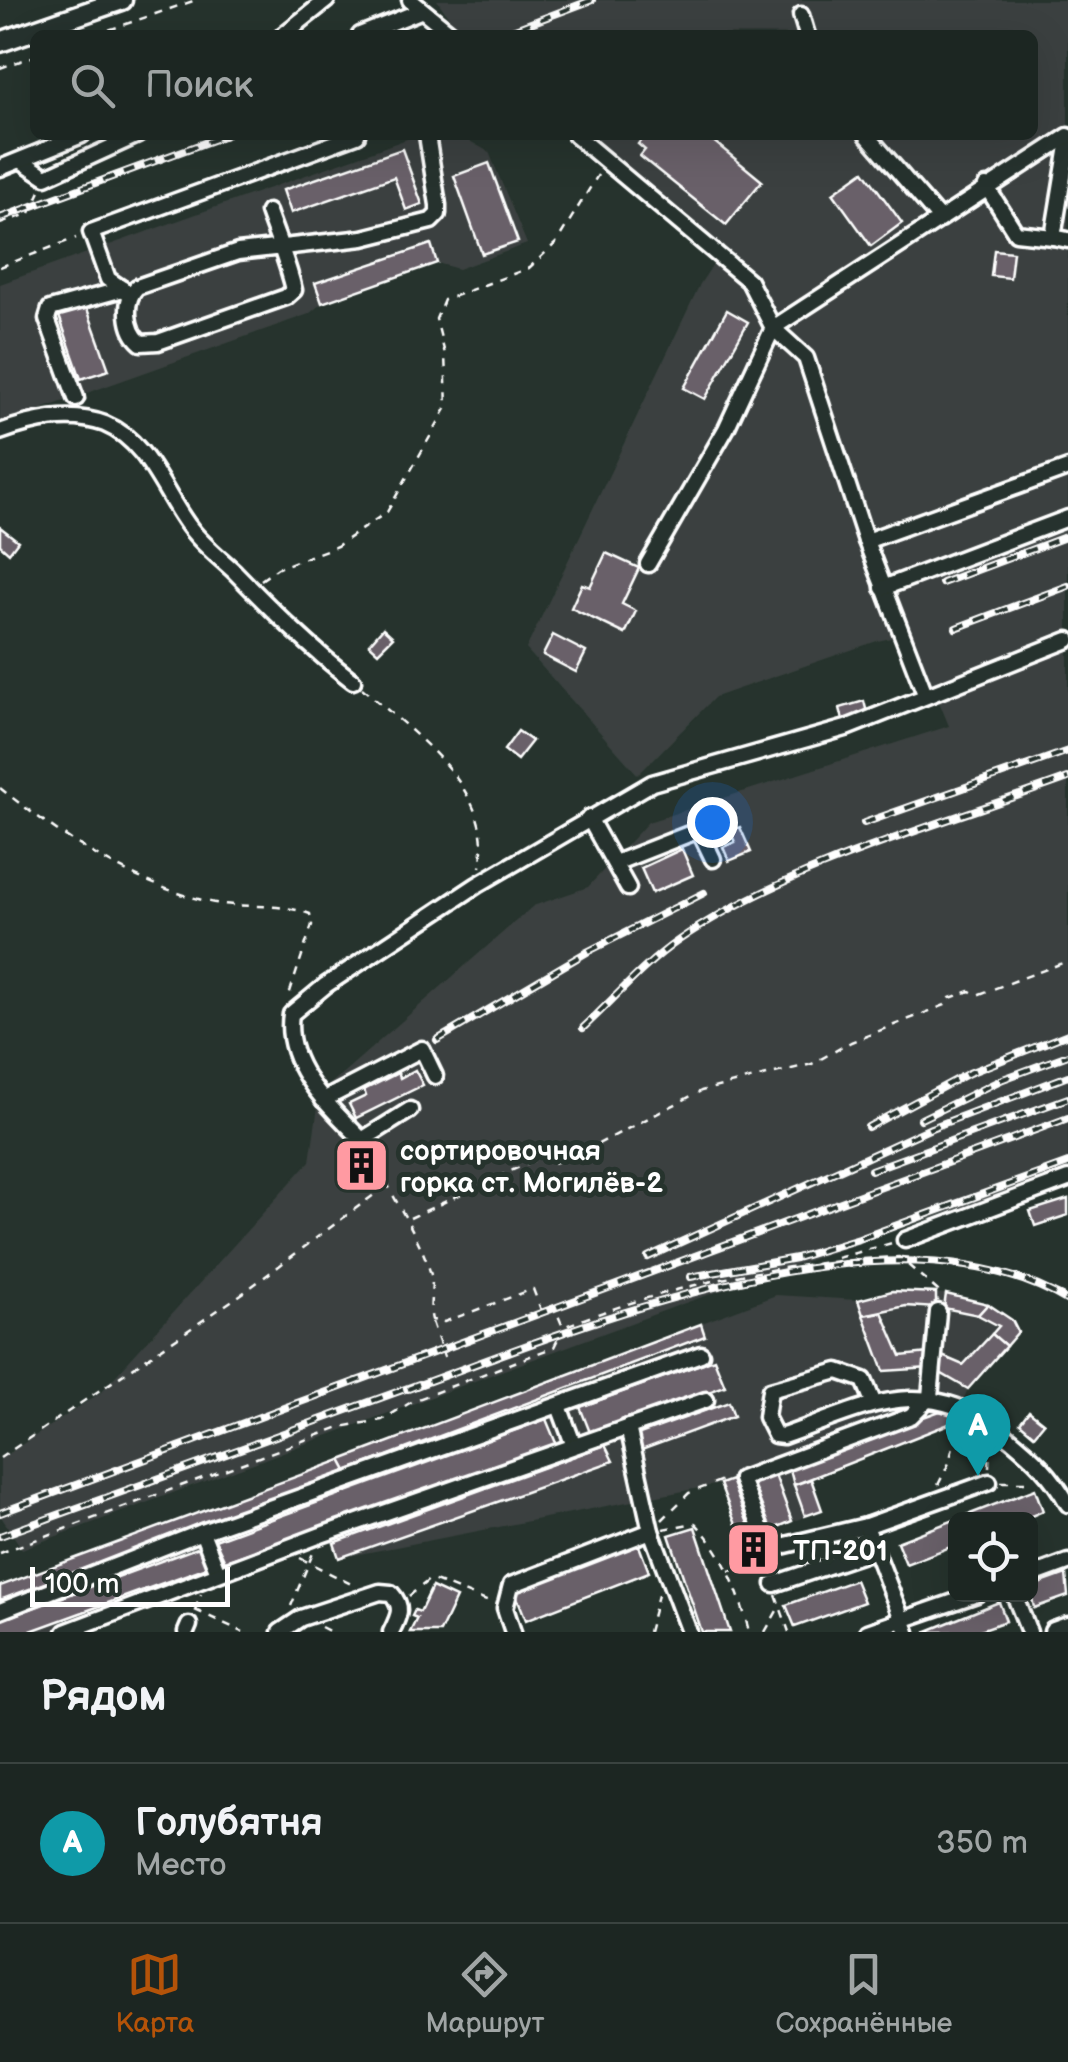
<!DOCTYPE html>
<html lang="ru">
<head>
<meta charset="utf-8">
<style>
	body { margin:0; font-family:"Balsamiq Sans",sans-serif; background:#29322f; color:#f1f3f6 }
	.controls { position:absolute; right:30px; bottom:30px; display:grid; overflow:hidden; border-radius:15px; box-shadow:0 10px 40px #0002 }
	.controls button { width:90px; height:90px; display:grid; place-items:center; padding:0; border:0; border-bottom:2px solid #3a4340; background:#1c2622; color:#f1f3f6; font:50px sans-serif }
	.scale { position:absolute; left:30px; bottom:25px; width:200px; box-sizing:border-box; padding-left:10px; border:5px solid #fff; border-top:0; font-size:28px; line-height:35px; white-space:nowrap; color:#fff; -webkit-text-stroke:8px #26332d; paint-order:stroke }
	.you { position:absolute; left:712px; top:822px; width:35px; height:35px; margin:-25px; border:8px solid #fff; border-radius:50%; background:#1a73e8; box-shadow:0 0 0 15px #1a73e833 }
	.badge { display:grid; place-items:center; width:65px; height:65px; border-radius:50%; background:#b45309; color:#fff; font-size:32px; font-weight:700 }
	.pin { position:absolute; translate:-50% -82px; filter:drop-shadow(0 2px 5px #0008) }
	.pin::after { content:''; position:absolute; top:52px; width:35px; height:30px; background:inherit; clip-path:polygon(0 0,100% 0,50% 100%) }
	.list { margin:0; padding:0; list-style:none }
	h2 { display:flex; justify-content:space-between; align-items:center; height:130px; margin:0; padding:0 40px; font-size:42px }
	h2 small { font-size:32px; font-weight:400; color:#a0a5a5 }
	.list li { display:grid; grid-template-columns:65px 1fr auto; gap:30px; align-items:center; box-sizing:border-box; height:160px; padding:0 40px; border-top:2px solid #3a4340 }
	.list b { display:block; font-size:38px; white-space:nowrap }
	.list p { margin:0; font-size:32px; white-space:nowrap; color:#a0a5a5 }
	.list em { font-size:32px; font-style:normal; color:#a0a5a5 }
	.icon { flex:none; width:55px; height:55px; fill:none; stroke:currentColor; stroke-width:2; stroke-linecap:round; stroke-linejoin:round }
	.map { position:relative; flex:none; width:1068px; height:1632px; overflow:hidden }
	.search { position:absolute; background:#1c2622; box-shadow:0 10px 40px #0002; left:30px; right:30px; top:30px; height:110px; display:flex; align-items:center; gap:25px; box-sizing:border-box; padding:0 35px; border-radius:15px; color:#a0a5a5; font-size:38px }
	.sheet { height:290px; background:#1c2622 }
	nav { display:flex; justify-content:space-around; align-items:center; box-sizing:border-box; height:140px; border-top:2px solid #3a4340; background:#1c2622; font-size:28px; color:#a0a5a5 }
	nav a { display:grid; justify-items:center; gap:5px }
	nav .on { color:#b45309 }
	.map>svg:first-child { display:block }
</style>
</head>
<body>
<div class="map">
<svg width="1068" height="1632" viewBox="0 0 1068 1632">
	<rect width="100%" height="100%" fill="#26332d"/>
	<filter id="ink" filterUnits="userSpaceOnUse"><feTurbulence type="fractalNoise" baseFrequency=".01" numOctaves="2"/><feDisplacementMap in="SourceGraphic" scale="20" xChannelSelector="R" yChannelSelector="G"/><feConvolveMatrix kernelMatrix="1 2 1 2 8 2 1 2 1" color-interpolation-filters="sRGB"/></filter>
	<g filter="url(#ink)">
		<g fill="#3a413f">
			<path d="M437,0H1068V1171L682,1304L22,1549L0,1515V1459L100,1393L310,1161L320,1093L533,906L588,887L648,822L949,726L911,634L877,641L715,697L638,775L526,649L700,284L721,252L591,135H1033V35L460,34Z"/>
			<path d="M418,135H459L489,152L527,244L458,269L437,263L322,303L309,314L0,424V284Z"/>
			<path d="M892,1291L946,1294L988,1304L1012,1320L1018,1332L968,1389L954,1422L812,1479L822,1510L769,1531L742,1540L720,1484L339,1558L332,1540L76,1632H0V1586L776,1295L858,1300Z"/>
		</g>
		<g fill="#696169" stroke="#fff" stroke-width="2.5">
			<path d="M645,135H706L762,181L726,225L640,156L645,150L638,144Z"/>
			<path d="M402,149L422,204L406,210L394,177L291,213L283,190Z"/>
			<path d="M489,163L518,242L482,254L454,176Z"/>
			<path d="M864,171L902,223L871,246L833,193Z"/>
			<path d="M431,244L437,263L322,303L315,283Z"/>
			<path d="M994,250L1013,252L1010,278L991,276Z"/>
			<path d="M85,303L109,370L81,379L58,313Z"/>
			<path d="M727,310L748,322L705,399L684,388Z"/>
			<path d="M0,527L18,541L9,553L0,545Z"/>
			<path d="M606,553L639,568L622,604L636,611L625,634L571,608L582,584L590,587Z"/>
			<path d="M383,628L393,637L378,652L369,644Z"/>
			<path d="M553,635L586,652L576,672L543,655Z"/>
			<path d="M864,701L867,713L843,720L840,708Z"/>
			<path d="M518,731L532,741L517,760L504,750Z"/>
			<path d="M740,827L751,852L729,861L723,847L735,842L730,831Z"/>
			<path d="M682,849L693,875L652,893L641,868Z"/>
			<path d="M415,1070L423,1085L356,1118L349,1104L366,1096L364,1090L398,1073L400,1078Z"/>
			<path d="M359,1144L382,1173L378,1176L383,1182L372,1191L367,1185L363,1188L340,1159Z"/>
			<path d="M1068,1199V1215L1035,1226L1030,1211Z"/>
			<path d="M892,1291L936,1293V1308L906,1306L863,1315L858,1300Z"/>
			<path d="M946,1294L988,1304L978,1315L944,1308Z"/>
			<path d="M988,1304L1012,1320L1018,1332L1006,1346L992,1334L999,1326L978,1315Z"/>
			<path d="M882,1312L901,1356L929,1353L930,1368L884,1371L863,1315Z"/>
			<path d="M701,1324L705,1336L347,1471L341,1460Z"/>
			<path d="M992,1334L1006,1346L968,1389L937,1371L940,1355L963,1365Z"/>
			<path d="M714,1359L725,1386L591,1435L580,1407Z"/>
			<path d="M729,1402L734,1416L639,1451L634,1436Z"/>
			<path d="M948,1408L954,1422L794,1485L789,1466Z"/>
			<path d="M1029,1411L1044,1423L1034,1435L1020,1423Z"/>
			<path d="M546,1419L558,1448L225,1561L215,1540Z"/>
			<path d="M605,1445L613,1461L339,1558L334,1543Z"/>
			<path d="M341,1460L347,1471L0,1600V1586Z"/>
			<path d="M774,1472L792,1521L769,1531L750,1480Z"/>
			<path d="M811,1479L822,1510L805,1516L794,1485Z"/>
			<path d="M731,1480L753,1536L742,1540L720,1484Z"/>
			<path d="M1035,1489L1043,1511L1022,1520H956V1545L906,1564L897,1542Z"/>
			<path d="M695,1527L730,1632H702L669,1535Z"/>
			<path d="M638,1543L649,1572L526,1620L515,1592Z"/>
			<path d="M199,1547L210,1566L28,1632H0V1620Z"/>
			<path d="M1066,1574L1068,1596L1034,1608L1030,1587Z"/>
			<path d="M855,1580L864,1602L795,1627L786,1605Z"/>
			<path d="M432,1587L456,1598L440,1632H410L417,1618L412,1616L415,1610L420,1612Z"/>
			<path d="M999,1602L1006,1621L975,1632H925Z"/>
		</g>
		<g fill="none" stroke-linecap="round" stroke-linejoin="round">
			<defs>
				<g id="minor">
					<path d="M410,0L453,35"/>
					<path d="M801,15L807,35"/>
					<path d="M283,35L327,0"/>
					<path d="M360,35L420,11"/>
					<path d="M575,135L749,281L773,328L806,358L866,541L925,694"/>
					<path d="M867,135L938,217"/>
					<path d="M1068,146L1053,237L1068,240"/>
					<path d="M22,161L46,177L138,135"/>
					<path d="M0,168L82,135"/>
					<path d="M986,186L1016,233L1053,237"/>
					<path d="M268,212C277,238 288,263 294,290L286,297L158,342L141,343C126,331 123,301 137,287L238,252L363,238L431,221L438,214V205L427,135"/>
					<path d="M130,294L108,279L91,232L357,135"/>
					<path d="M76,398L47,319L50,309L123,289"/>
					<path d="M0,432C33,420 70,411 105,424C149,442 164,495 191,529C203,545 220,558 235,572C273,611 310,648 353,681"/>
					<path d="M866,541L1068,468"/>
					<path d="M648,564L726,429L773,328L1068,136"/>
					<path d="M883,588L1068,518"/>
					<path d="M589,818L628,888"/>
					<path d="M615,863L699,830L713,859"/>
					<path d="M323,1100L422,1049L435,1076"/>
					<path d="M410,1110L362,1140C329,1106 283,1065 291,1014L326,985L477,885L652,783L846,728L1068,640"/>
					<path d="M905,1240L1068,1179"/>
					<path d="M874,1404L864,1380L838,1371L770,1390L766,1417L775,1435L783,1436C871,1405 924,1371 1007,1436C1034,1458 1051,1474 1068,1504"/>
					<path d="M559,1406L574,1446"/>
					<path d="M628,1427L651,1531L689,1632"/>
					<path d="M866,1526L769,1549L741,1479L911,1416L930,1397L938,1312"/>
					<path d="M202,1532L218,1573"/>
					<path d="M1030,1576L1068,1562"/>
					<path d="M774,1584L875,1550"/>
					<path d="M1014,1594L1029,1632"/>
					<path d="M0,1611L202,1532L701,1354"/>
					<path d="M65,1632L321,1535L706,1400"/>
					<path d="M186,1632L189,1625"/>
					<path d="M280,1632L301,1618L380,1592L391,1593C404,1607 399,1616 391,1632"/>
					<path d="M513,1632L505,1608L511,1585L651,1531"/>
					<path d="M867,1632L977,1594"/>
					<path d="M907,1632L866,1526L989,1482"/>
				</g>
				<g id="major">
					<path d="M0,42L122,0"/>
					<path d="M1054,1632L1068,1627"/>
				</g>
			</defs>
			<use href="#minor" stroke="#fff" stroke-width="21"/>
			<use href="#major" stroke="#fff" stroke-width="25"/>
			<g stroke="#fff" stroke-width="2.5" stroke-dasharray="8 8" stroke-linecap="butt">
				<path d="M94,35L196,0"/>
				<path d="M0,68L35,56"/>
				<path d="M0,224L30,213L41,189"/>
				<path d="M0,267L76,238"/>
				<path d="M261,580L278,568L337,546L387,512L447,407L445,354L436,319L444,300L529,268L556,243L598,175"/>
				<path d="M362,688C413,733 496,790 480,867"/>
				<path d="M0,788C63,838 130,883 210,902C242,909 280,902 310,914L312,925L288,998"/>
				<path d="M372,1153C383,1167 385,1181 393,1195C407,1221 423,1246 431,1275C434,1285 428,1305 432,1320L444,1322L533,1289L541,1310L554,1306L563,1327C672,1284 782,1262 899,1257L938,1291V1301"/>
				<path d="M410,1218L541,1157L550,1164L573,1157L701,1091L812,1064L851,1042L945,1005L950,998L970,991L977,995L1068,961"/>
				<path d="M901,1257C962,1262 1012,1271 1068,1297"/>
				<path d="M837,1258L892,1243"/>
				<path d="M432,1322L444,1357"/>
				<path d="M0,1458L243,1293L391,1182"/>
				<path d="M989,1467L990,1440"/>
				<path d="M1001,1482H1033"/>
				<path d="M938,1485L949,1463L959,1422"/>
				<path d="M662,1520L689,1493L725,1479"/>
				<path d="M663,1529L695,1523C724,1552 740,1594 749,1632"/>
				<path d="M0,1553L340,1427L382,1420L413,1401L554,1347L563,1329"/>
				<path d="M300,1558L355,1586"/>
				<path d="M729,1571L765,1563"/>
				<path d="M776,1595L789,1632"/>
				<path d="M409,1596L430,1579L494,1604"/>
				<path d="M291,1606L313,1553"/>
				<path d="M195,1610L243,1632"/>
				<path d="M195,1610L201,1594"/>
				<path d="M321,1627L331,1632"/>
				<path d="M648,1632L658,1595"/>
				<path d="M765,1632L778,1609"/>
			</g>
			<use href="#minor" stroke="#26332d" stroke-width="14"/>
			<use href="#major" stroke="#26332d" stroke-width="18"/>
			<defs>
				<g id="rail">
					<path d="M499,35L592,0"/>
					<path d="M0,218L226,135"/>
					<path d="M942,583L1068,536"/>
					<path d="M956,628L1068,586"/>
					<path d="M864,823L1068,751"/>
					<path d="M583,1028C614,999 644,964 679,940C786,866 945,823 1068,778"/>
					<path d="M437,1040L587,952L704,893"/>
					<path d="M921,1119L1003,1079L1068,1055"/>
					<path d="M868,1127L969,1073L1068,1034"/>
					<path d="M871,1170L1068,1098"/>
					<path d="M648,1257L931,1128L1068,1076"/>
					<path d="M690,1277L796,1258L859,1239L1068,1163"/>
					<path d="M408,1389C583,1325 892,1196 1068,1301"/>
					<path d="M0,1513L1068,1118"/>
					<path d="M0,1536L419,1384"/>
				</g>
			</defs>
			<use href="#rail" stroke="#fff" stroke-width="8"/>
			<use href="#rail" stroke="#26332d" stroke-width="4" stroke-dasharray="11" stroke-linecap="butt"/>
		</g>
	</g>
	<defs>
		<symbol id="building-square" viewBox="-11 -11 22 22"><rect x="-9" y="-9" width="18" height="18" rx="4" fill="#ff9aa2" stroke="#26332d"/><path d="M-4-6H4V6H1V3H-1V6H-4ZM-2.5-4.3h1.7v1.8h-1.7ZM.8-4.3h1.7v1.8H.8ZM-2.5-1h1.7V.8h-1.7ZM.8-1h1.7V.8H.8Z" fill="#111"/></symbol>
	</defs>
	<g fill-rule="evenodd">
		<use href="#building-square" x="330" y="1134" width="63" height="63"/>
		<use href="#building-square" x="722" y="1518" width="63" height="63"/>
	</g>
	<g text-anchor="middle" stroke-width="10" stroke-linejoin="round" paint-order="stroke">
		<g font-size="28" font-weight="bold" fill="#fff" stroke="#26332d" text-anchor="start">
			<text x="400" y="1160">сортировочная<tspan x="400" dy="32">горка ст. Могилёв-2</tspan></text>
			<text x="793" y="1560">ТП-201</text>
		</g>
	</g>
</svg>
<div class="controls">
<button><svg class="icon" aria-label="locate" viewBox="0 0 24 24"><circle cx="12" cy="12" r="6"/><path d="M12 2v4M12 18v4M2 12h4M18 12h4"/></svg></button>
</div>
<div class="scale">100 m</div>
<div class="you"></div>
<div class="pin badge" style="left:978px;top:1476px;background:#0f9aa8">A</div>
<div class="search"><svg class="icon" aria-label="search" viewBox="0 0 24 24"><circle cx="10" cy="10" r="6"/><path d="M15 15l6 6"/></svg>Поиск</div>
</div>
<section class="sheet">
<h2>Рядом<small></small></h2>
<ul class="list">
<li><span class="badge" style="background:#0f9aa8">A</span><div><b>Голубятня</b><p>Место</p></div><em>350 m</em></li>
</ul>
</section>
<nav>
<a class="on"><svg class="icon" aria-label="map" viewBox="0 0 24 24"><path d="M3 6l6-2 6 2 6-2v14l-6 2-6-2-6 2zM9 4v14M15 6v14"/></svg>Карта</a>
<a><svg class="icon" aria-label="directions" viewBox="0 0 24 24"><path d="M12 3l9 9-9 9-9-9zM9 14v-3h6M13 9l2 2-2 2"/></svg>Маршрут</a>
<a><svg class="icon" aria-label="saved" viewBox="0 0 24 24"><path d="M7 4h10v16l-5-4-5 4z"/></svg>Сохранённые</a>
</nav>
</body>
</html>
